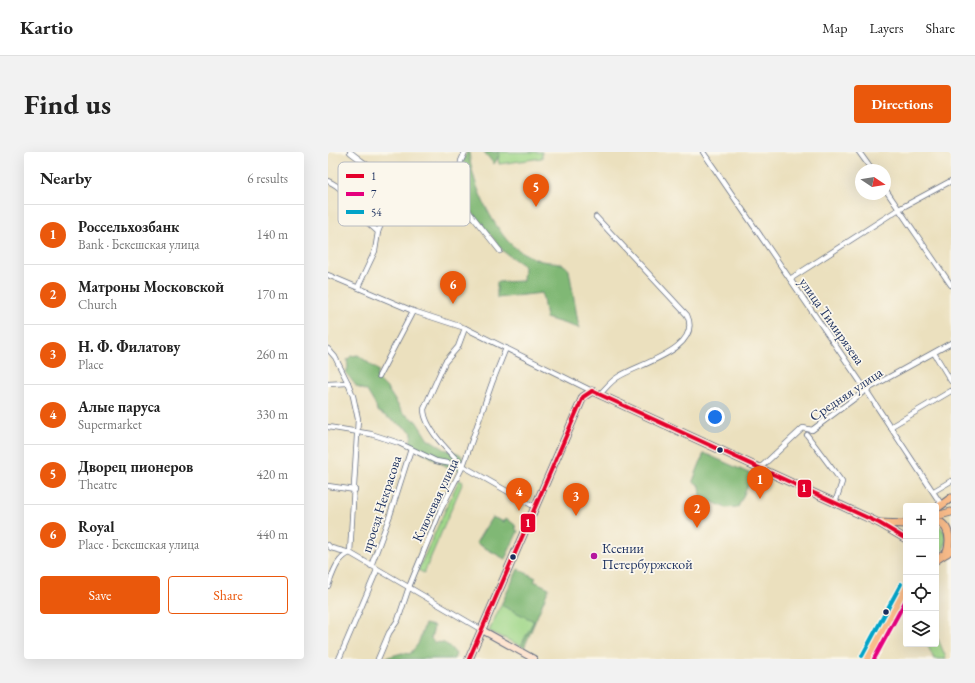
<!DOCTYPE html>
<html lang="en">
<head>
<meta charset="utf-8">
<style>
	body { margin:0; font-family:"EB Garamond",serif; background:#f2f2f2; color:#222 }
	.controls { position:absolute; right:12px; bottom:12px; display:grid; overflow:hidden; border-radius:4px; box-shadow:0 4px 16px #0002 }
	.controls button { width:36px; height:36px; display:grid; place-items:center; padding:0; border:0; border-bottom:1px solid #e0e0e0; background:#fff; color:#222; font:20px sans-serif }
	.compass { position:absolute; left:527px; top:12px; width:36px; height:36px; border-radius:50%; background:#fff; box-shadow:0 4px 16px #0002; rotate:102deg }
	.you { position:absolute; left:387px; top:265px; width:14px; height:14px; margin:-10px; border:3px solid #fff; border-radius:50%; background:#1a73e8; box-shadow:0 0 0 6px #1a73e833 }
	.badge { display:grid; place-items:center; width:26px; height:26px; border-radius:50%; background:#ea580c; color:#fff; font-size:13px; font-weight:700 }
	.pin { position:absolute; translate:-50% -33px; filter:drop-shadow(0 1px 2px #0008) }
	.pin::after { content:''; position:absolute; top:21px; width:14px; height:12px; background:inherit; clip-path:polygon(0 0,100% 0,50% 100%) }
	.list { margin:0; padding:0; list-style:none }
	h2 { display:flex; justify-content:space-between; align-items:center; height:52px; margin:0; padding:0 16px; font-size:17px }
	h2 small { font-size:13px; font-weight:400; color:#767676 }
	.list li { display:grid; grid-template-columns:26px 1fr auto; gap:12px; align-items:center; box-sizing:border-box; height:60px; padding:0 16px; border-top:1px solid #e0e0e0 }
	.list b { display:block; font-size:15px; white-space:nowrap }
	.list p { margin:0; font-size:13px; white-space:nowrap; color:#767676 }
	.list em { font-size:13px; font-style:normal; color:#767676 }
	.actions { display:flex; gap:8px; padding:12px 16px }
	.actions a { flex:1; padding:9px 0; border:1px solid #ea580c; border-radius:4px; text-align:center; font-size:14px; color:#ea580c }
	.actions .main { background:#ea580c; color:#fff }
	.icon { flex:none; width:22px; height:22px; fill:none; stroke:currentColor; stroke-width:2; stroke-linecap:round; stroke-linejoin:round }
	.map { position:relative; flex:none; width:623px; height:507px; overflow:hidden; border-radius:4px }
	header { display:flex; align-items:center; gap:24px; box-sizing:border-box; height:56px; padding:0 20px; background:#fff; border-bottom:1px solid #e0e0e0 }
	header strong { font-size:19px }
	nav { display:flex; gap:22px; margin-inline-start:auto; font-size:14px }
	.intro { display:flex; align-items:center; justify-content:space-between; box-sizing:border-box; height:96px; padding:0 24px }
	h1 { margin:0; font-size:28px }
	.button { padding:10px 18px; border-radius:4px; background:#ea580c; color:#fff; font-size:14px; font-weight:700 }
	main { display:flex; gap:24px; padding:0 24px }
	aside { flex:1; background:#fff; border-radius:4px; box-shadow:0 4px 16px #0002 }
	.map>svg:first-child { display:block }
</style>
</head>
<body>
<header>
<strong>Kartio</strong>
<nav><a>Map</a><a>Layers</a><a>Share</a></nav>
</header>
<div class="intro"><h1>Find us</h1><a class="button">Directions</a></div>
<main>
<aside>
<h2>Nearby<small>6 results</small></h2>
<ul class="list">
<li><span class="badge">1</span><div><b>Россельхозбанк</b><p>Bank · Бекешская улица</p></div><em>140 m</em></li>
<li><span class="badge">2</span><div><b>Матроны Московской</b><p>Church</p></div><em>170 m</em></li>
<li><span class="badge">3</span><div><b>Н. Ф. Филатову</b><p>Place</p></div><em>260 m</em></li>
<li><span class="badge">4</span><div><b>Алые паруса</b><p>Supermarket</p></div><em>330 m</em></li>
<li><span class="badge">5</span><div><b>Дворец пионеров</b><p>Theatre</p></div><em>420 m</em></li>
<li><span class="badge">6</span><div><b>Royal</b><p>Place · Бекешская улица</p></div><em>440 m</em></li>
</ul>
<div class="actions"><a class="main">Save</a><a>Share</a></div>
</aside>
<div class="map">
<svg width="623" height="507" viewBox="0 0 623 507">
	<rect width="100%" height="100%" fill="#fbf7ec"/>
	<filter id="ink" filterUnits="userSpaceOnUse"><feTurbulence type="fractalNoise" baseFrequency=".025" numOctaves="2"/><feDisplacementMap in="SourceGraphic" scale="8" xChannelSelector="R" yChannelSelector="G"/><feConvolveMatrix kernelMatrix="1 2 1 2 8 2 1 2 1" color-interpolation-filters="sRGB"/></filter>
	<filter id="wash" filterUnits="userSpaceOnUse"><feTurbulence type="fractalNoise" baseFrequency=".012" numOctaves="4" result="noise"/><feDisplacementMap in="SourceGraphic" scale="16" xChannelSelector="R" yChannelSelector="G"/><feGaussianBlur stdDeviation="0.9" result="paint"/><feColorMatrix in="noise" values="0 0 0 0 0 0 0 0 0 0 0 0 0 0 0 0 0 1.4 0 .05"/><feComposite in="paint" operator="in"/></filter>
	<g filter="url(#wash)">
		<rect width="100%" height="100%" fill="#ebe0be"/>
		<g fill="#a0d789" stroke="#5e8374">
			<path d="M169,0H214V6L171,12Z"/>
			<path d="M131,328L135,330L96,421L90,418Z"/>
			<path d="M608,372C621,379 622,396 608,403Z"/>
			<path d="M173,453L206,468L193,494L161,479Z"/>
			<path d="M610,487L618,506L617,507H606L599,492H608Z"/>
		</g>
		<g fill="#80b875" stroke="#4e746a">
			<path d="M139,0H141C144,30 159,63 178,87C185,96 198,103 208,107C220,113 232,106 241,118L251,176L218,166L214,141L169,146V130L195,129L196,114L176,100L144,60L129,47L135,8Z"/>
			<path d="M156,0H171V4L166,12Z"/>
			<path d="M30,203L51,219L49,224L50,227L59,236L75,261L88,269L100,288L104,289L116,297L132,302L135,307L131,318L118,314L86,295L82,292L84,281L81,278L49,259L48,254L39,239L29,235L18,221L20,215L19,208L23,204Z"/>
			<path d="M376,301L425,323L410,355L398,356L373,345L372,334L365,329Z"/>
			<path d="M164,365L176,370L178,366L187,373L188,378L190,379L177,407L148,391Z"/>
			<path d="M190,417L208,426L206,429L221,436L196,496L193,494L206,469L173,453Z"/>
			<path d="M97,472L106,474L103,487L107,491C117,488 122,495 128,502L126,507H59L60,505L74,501L82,502L90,492Z"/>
		</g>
	</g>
	<g filter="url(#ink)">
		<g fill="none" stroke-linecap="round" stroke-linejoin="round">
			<defs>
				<g id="street">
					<path d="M22,0C28,5 61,29 63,32C64,36 64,40 64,45"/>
					<path d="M375,0L538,238L613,352"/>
					<path d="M531,0L544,18"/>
					<path d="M0,29C16,36 22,49 32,62C37,69 44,74 50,80L47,99L30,135"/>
					<path d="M557,37L623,133"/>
					<path d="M127,49L131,34L133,9L137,0"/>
					<path d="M268,65L359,163C375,197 310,212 290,225C283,229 277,237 272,242"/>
					<path d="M50,80L64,45L102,48L120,47L132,52L141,60L172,99"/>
					<path d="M0,123L85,159L137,176L264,239"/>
					<path d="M462,127L571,57L623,29"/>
					<path d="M0,197L7,205L20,231L25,244L30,267L22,401C9,406 5,421 0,434"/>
					<path d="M606,201L623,229"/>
					<path d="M51,224L85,159"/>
					<path d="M0,232L20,231"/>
					<path d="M0,275L43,282L71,291L108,309L135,314L207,355"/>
					<path d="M562,275L623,239"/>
					<path d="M479,283L514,330L507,351"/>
					<path d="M135,314C122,301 96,276 96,257L117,210L130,195L137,176"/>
					<path d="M432,316L475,276L484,278L538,238L623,191"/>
					<path d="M0,334L27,338"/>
					<path d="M606,339L623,329"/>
					<path d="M0,393L3,396L22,401L154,478"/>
					<path d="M43,414L62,363L83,297"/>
					<path d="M11,507L49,418"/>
					<path d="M50,507L61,481L70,468L81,435L113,357L135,314L164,231L178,196"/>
				</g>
				<path id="secondary" d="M154,478L206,507"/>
				<g id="primary">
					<path d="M608,357L623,346"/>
					<path d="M608,364L623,360"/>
					<path d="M608,368C622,374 623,387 619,401"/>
					<path d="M551,371L578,372"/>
					<path d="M608,408L623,398"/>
					<path d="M141,507L255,245L264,239L551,371L578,387"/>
					<path d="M539,507L578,435"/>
				</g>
			</defs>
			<use href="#street" stroke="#646d80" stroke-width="6"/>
			<use href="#secondary" stroke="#646d80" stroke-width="8"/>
			<use href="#primary" stroke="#646d80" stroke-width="9"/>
			<use href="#street" stroke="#fff" stroke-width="4.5"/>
			<use href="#secondary" stroke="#fde4d0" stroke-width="6"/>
			<use href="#primary" stroke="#f9bc8a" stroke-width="7"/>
			<defs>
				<g id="bus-1">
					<path d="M264,239L551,371L578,387"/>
					<path d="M141,507L255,245L264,239"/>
				</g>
				<path id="bus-2" d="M546,507L578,448"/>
				<path id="bus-3" d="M534,504L573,432"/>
			</defs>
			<use href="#bus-1" stroke="#fbf7ec" stroke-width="7"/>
			<use href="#bus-2" stroke="#fbf7ec" stroke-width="7"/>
			<use href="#bus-3" stroke="#fbf7ec" stroke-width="7"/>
			<use href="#bus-1" stroke="#e4002b" stroke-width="4"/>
			<use href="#bus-2" stroke="#e5007d" stroke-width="4"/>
			<use href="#bus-3" stroke="#01a3c8" stroke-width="4"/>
		</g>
	</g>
	<g fill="#1b2f5e" stroke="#fbf7ec" stroke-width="1.5">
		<circle cx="392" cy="298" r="3.5"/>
		<circle cx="185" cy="405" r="3.5"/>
		<circle cx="558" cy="460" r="3.5"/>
	</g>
	<circle fill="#b5179e" stroke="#fbf7ec" stroke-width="1.5" cx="266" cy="404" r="4"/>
	<g text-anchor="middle" stroke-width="3.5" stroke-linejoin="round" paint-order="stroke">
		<g font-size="14" fill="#1b2f5e" stroke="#fbf7ec">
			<text transform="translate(504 169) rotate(55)" y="5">улица Тимирязева</text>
			<text transform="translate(518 242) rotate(-34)" y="5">Средняя улица</text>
			<text transform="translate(107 348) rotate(-65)" y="5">Ключевая улица</text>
			<text transform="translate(53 352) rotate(-72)" y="5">проезд Некрасова</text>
		</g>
		<g font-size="14" fill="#1b2f5e" stroke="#fbf7ec" text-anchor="start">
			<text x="274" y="401">Ксении<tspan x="274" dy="16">Петербуржской</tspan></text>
		</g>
	</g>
	<rect x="10" y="10" width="132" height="64" rx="6" fill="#fbf7ec" stroke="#b8bbc1" stroke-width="1"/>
	<rect x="18" y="22" width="18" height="4" fill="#e4002b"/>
	<rect x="18" y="40" width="18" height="4" fill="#e5007d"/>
	<rect x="18" y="58" width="18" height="4" fill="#01a3c8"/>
	<g font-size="11" fill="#1b2f5e">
		<text x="43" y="28">1</text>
		<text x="43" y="46">7</text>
		<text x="43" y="64">54</text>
	</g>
	<g stroke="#fbf7ec" stroke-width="1.5">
		<rect x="469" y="327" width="15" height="19" rx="4" fill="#e4002b"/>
		<rect x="192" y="361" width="16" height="20" rx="4" fill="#e4002b"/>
	</g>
	<g font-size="11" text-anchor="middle" font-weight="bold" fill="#fff">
		<text x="476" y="340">1</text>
		<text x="200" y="375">1</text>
	</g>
</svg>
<div class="controls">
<button>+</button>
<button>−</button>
<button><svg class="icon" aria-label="locate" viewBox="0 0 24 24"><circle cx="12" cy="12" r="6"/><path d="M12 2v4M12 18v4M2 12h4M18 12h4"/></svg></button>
<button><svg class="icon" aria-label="layers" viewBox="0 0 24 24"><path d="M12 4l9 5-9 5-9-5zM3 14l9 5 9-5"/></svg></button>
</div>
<svg class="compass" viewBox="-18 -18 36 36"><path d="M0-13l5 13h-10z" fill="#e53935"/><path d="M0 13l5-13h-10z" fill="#767676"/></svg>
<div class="you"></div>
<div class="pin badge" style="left:432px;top:347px">1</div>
<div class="pin badge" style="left:369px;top:376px">2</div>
<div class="pin badge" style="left:248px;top:364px">3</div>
<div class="pin badge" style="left:191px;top:359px">4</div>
<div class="pin badge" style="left:208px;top:55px">5</div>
<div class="pin badge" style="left:125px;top:152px">6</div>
</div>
</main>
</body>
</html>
